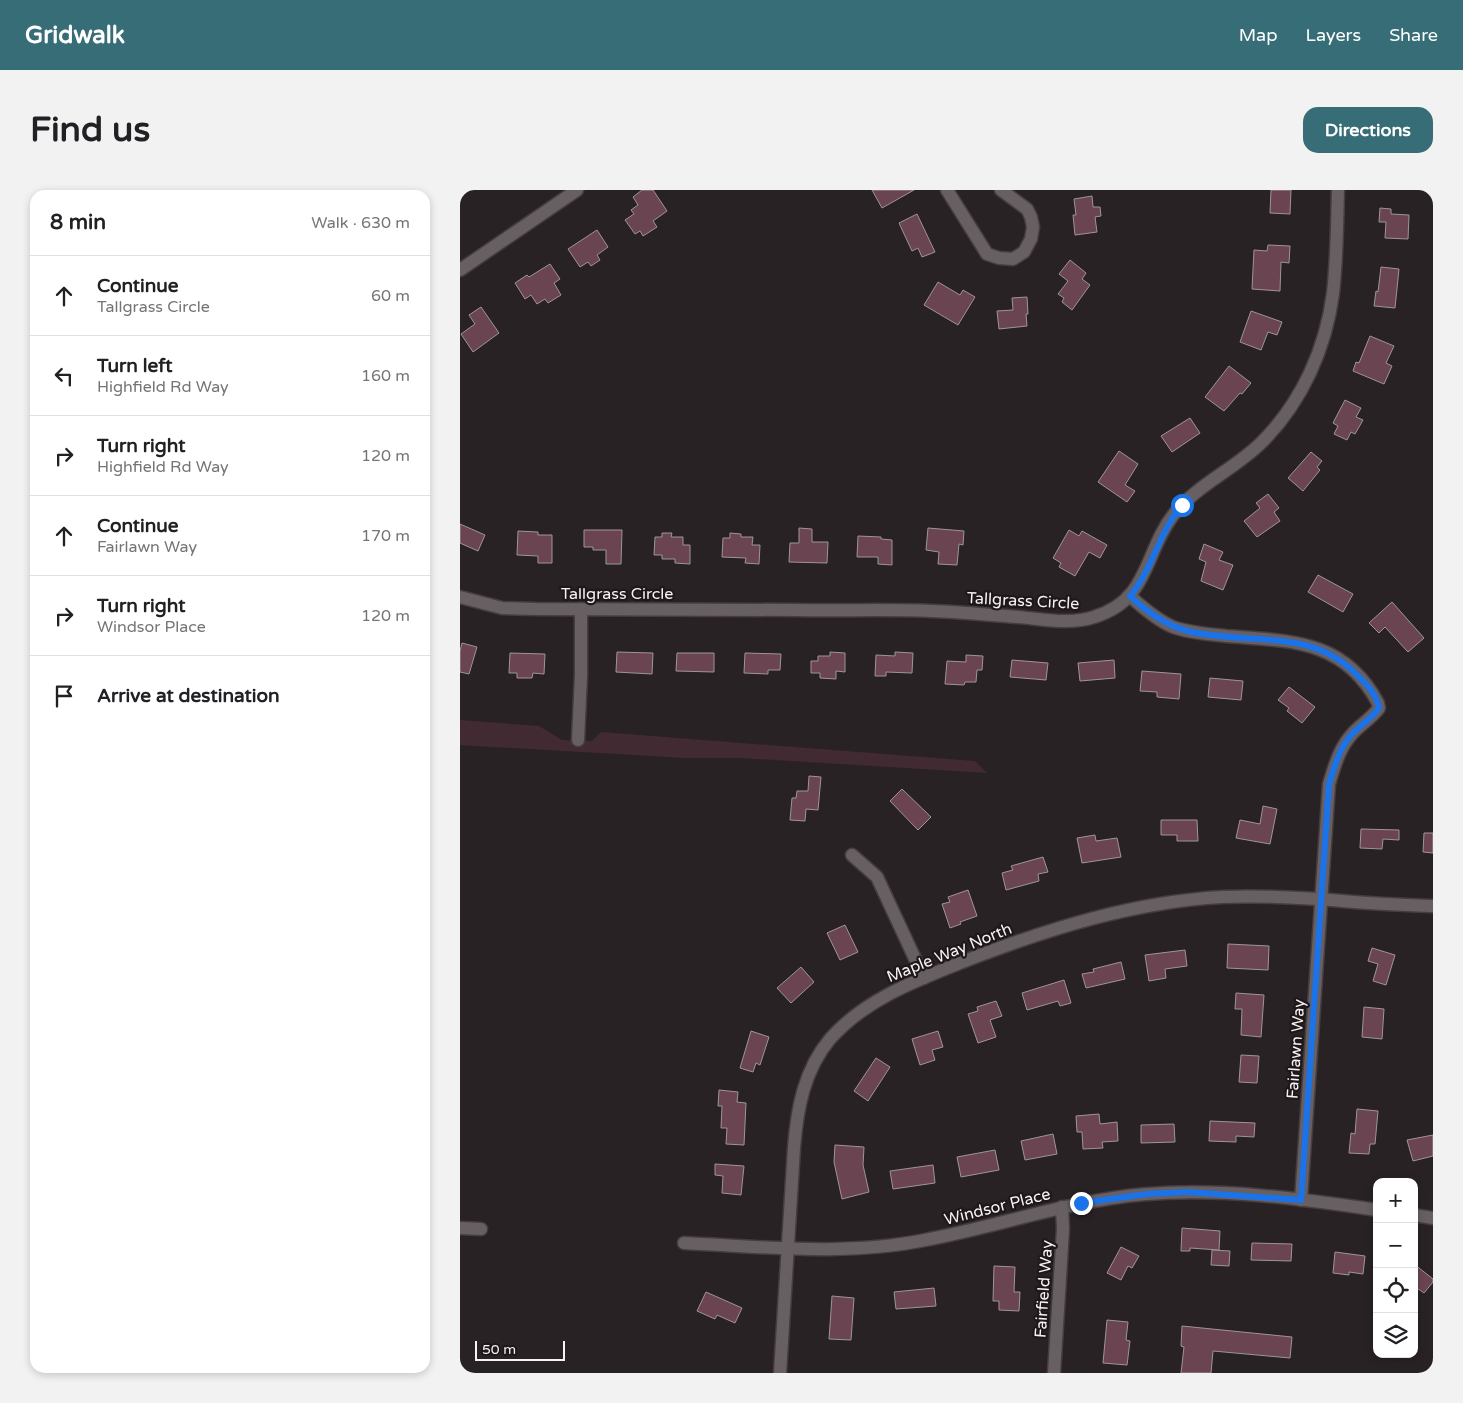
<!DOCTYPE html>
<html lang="en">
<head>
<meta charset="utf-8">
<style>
	body { margin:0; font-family:"Varela Round",sans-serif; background:#f2f2f2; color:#202124 }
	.controls { position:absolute; right:15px; bottom:15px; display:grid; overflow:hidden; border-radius:10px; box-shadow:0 2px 8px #0003 }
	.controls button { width:45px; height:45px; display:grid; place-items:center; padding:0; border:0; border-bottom:1px solid #e0e0e0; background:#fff; color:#202124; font:25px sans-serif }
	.scale { position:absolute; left:15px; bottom:12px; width:90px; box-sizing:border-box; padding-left:5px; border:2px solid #f7f2f3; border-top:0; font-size:14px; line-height:18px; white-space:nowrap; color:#f7f2f3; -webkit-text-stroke:4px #1f181a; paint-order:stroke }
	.stop { position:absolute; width:15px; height:15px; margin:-11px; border:4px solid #1a73e8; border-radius:50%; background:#fff }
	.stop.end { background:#1a73e8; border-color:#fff; box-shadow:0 1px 5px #0008 }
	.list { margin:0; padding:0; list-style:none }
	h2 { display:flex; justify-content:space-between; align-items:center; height:65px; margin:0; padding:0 20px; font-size:21px }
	h2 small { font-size:16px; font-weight:400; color:#757577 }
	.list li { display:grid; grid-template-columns:32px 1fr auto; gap:15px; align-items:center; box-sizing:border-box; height:80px; padding:0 20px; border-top:1px solid #e0e0e0 }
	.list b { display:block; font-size:19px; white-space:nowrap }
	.list p { margin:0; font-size:16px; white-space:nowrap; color:#757577 }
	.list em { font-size:16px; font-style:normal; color:#757577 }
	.icon { flex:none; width:28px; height:28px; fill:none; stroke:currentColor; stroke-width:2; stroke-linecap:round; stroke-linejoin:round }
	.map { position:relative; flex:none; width:973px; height:1183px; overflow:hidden; border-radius:15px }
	header { display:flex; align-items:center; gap:30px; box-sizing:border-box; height:70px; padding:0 25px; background:#376d77; color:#fff }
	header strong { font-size:24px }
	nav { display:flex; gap:28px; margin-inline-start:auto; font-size:18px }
	.intro { display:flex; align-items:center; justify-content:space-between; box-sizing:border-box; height:120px; padding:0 30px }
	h1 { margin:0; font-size:35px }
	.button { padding:12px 22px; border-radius:15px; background:#376d77; color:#fff; font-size:18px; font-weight:700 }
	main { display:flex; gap:30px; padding:0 30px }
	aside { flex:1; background:#fff; border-radius:15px; box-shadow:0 2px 8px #0003 }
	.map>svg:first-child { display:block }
</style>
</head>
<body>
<header>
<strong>Gridwalk</strong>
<nav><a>Map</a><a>Layers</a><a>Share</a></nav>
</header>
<div class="intro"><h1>Find us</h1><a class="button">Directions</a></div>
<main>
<aside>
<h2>8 min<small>Walk · 630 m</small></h2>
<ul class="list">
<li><svg class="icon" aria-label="ahead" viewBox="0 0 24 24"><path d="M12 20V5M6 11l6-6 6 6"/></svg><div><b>Continue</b><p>Tallgrass Circle</p></div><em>60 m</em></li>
<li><svg class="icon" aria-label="left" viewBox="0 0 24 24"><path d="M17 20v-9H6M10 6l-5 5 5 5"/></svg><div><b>Turn left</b><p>Highfield Rd Way</p></div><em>160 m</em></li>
<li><svg class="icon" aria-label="right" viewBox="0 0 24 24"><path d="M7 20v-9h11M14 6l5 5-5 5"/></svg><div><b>Turn right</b><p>Highfield Rd Way</p></div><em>120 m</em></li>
<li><svg class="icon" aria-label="ahead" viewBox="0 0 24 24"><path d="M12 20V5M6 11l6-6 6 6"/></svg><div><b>Continue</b><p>Fairlawn Way</p></div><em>170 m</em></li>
<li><svg class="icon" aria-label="right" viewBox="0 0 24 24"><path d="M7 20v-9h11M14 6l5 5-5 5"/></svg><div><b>Turn right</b><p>Windsor Place</p></div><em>120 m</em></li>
<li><svg class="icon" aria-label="arrive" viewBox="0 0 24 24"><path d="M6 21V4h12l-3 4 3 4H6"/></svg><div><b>Arrive at destination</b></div></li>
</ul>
</aside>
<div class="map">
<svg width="973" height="1183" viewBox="0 0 973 1183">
	<rect width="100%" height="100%" fill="#292224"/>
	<path fill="#422a32" d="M0,530L79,536L102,550L132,551L141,542L515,571L527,583L281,568H226L0,555Z"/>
	<g fill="#6a4551" stroke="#9e9597">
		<path d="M182,0H193L207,21L193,31L197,37L183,46L180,41L175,44L165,30L174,24L171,20L178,15L173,7Z"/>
		<path d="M412,0H454L422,18Z"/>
		<path d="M811,0H831L830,24L810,23Z"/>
		<path d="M632,6L633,17H640L641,26L635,27L637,42L615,45L613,25H616L614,9Z"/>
		<path d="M920,18L931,19V24L949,25L948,49L925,48L926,32H919Z"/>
		<path d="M457,24L475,62L462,67L458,58L452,61L439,33Z"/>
		<path d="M137,40L148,57L137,65L140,70L131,76L128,72L120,77L108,59Z"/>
		<path d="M808,55L830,56L829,73L821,72L820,101L792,99L794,60L807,61Z"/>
		<path d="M610,70L626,83L622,89L630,95L612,120L602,112L604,108L598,104L608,91L599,84Z"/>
		<path d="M90,74L100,89L94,93L101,105L88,113L85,109L77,114L71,105L65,109L55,93L67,85L69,87Z"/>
		<path d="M921,77L939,79L935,118L914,116L916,101L918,102Z"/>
		<path d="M478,92L500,105L503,100L515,107L498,135L464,115Z"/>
		<path d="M567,107L568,124H566L567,136L539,139L537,121L553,120L552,108Z"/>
		<path d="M21,117L39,143L13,162L1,144L15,134L9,125Z"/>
		<path d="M791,121L822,132L817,145L808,142L801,160L780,152Z"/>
		<path d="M910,146L934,156L926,173L932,176L924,194L893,181L896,172L899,173Z"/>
		<path d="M769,176L791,193L782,204L780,203L764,221L745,207Z"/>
		<path d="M885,210L901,218L896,227L903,230L895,244L891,242L887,250L874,244L878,236L873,233Z"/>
		<path d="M730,228L740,243L712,262L701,246Z"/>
		<path d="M659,261L678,274L665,295L675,301L667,312L638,292Z"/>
		<path d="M851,262L862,271L857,277L860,280L843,301L828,288Z"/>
		<path d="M808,304L819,318L814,322L820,331L797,347L784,331L800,318L796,313Z"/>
		<path d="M0,334L25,345L18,361L0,353Z"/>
		<path d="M339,338L352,339V352H368L367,373L329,372L330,353H339Z"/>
		<path d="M468,338L504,341L503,355L499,354L497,375L478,374L479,362L466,360Z"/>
		<path d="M124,340H162L161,374H146V360H133V357H124Z"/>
		<path d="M609,340L619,346L622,341L647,355L640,368L629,362L615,386L599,377L601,373L593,368Z"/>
		<path d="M58,341L78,342V345H92V373H78V366L57,365Z"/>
		<path d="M202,343H212L211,347H223V355H230V374L215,373V369H202V365H194L195,347H202Z"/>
		<path d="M270,343L281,344V347H293L292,355H300L299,374L285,373L286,368L262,367L263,348H270Z"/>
		<path d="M398,346L421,347V349L432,350V375L418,374V367H397Z"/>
		<path d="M744,354L763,362L759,370L773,375L763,400L741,391L746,372L739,369Z"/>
		<path d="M858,385L893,404L883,422L848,402Z"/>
		<path d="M932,412L964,448L948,462L925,437L919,443L909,433Z"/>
		<path d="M2,453L17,457L9,484L0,482V461Z"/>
		<path d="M157,462L193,463L192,484L156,482Z"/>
		<path d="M370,462L385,463V482L376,481V489L360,488V483H351V471H358V466H370Z"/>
		<path d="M435,462L453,463L452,483L426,482V486H415L416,465L435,466Z"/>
		<path d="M50,463L85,464L84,484L73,483L72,488H57V483H49Z"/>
		<path d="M217,463H254V482L216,481Z"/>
		<path d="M285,463L321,464L320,480H308V484L284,483Z"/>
		<path d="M506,465L523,466L522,480H517L516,492H505L504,495L485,494L487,471L506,472Z"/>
		<path d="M552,470L588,473L586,490L550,487Z"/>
		<path d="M654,470L655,488L620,491L618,473Z"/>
		<path d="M682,481L721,484L719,509L697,507V502L680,501Z"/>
		<path d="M750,488L783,491L781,510L748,507Z"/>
		<path d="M829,497L855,517L842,533L827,521L829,518L818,510Z"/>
		<path d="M349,586L361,587L358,620L346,619L345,631L330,630L332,608H336L337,601H348Z"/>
		<path d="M442,599L471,627L458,640L430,611Z"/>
		<path d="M803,616L817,619L810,654L776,648L780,630L800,634Z"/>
		<path d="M701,630H737L738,651H717V645H701Z"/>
		<path d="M901,639L939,640V650L923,649L922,659L900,658Z"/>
		<path d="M964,643H973V663L963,662Z"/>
		<path d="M635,645L636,651L657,648L661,667L622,673L617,648Z"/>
		<path d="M583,667L588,682L578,684L579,691L546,700L542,683L553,680L551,676Z"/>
		<path d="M508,700L517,726L500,732L501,734L490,738L482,714L490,712L488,707Z"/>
		<path d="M385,735L398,762L380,770L367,743Z"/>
		<path d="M768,754L809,756L808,780L767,778Z"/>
		<path d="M912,758L935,765L926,795L913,791L918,774L908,771Z"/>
		<path d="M725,760L727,776L705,779L706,788L689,791L685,765Z"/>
		<path d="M661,772L665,789L626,798L622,784L634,782L633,779Z"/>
		<path d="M341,777L354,792L331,813L317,798Z"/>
		<path d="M604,790L611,813L600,816L598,811L567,820L562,803Z"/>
		<path d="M776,803L804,805L801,847L781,845L782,819H775Z"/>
		<path d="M536,811L542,826L530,830L536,847L518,853L508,824L518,821L517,817Z"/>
		<path d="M904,817L924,819L922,849L902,847Z"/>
		<path d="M291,841L309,847L300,875L296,873L293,882L280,878Z"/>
		<path d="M478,841L483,857L472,860L475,870L460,875L452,849Z"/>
		<path d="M781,865L799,866L797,893L779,892Z"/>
		<path d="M416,868L430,877L408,911L394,901Z"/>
		<path d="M259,900L278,902L277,912L286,913L284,955L266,954L267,938H261L262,916H258Z"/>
		<path d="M897,919L918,921L915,954H910L909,964L889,963L891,943L895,944Z"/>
		<path d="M639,924L640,934L657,932L658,951L642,952L643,958L623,959L622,942H617L616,926Z"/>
		<path d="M750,931L795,933L794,947L776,946V952L749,951Z"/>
		<path d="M714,934L715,952L681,953V935Z"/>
		<path d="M593,944L597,964L565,970L561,951Z"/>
		<path d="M973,945V966L953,971L947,950Z"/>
		<path d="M375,955L404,957L403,975L409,1002L382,1009L374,972Z"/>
		<path d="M535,960L539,980L501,987L497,967Z"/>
		<path d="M255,974L284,976L281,1005L262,1003L263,986L255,985Z"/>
		<path d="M473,975L475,993L433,999L430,981Z"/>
		<path d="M722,1038L760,1041L759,1060L730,1058V1061H721Z"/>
		<path d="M792,1053L832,1054L831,1071L791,1070Z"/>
		<path d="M661,1057L679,1066L672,1078L668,1076L661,1090L647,1083Z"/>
		<path d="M752,1060L770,1061L769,1076L751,1075Z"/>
		<path d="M875,1062L905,1066L903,1084L889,1082V1085L873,1083Z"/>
		<path d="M954,1074L973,1089V1092L964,1103L954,1096Z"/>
		<path d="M534,1076L555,1077L554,1102H560L559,1121L539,1120V1111H533Z"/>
		<path d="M474,1098L476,1116L436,1119L434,1102Z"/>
		<path d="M246,1102L282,1118L275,1133L257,1125L255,1129L237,1121Z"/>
		<path d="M372,1106L394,1108L391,1150L369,1149Z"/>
		<path d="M647,1130L668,1132L666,1150L670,1151L667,1175L643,1173Z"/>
		<path d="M722,1136L832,1147L830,1168L753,1161L751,1183H721L724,1157L721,1156Z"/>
	</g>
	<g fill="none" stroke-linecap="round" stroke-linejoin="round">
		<defs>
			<g id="street">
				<path d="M487,0L527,64L539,68L553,69L564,62L571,49L573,37L571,27L567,19L541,0"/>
				<path d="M0,80L117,0"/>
				<path d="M670,406C683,418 697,430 713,437C730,443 748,444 766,446C830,451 884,449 918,513L919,518C912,528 901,534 893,543C879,558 875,575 869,594L841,1010"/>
				<path d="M0,407L42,418L76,419C162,420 249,420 336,420C381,421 427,419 472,421C501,422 529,425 558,427C583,429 610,435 634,427C690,410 684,362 714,324C738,294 775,279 802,252C842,212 866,158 873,103C877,69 877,34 878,0"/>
				<path d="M118,550L121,485V419"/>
				<path d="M392,665L417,687L464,788"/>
				<path d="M954,1025L973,1028"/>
				<path d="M0,1038L21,1039"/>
				<path d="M224,1053C305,1057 386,1066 465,1050C540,1036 611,1010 687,1004C763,998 842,1009 917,1020"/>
				<path d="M320,1183L334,958C337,919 344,880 370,849C406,808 460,789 510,769C591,738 674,712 762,707C806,705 850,708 894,712C920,714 947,715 973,716"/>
				<path d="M594,1183L603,1039L602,1017"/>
			</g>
		</defs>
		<use href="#street" stroke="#443e40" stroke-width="15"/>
		<use href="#street" stroke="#675f61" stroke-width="12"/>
	</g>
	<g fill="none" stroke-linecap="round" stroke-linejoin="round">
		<path stroke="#1a73e8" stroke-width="6" d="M621,1013L687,1004L728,1002L841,1010L869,594C875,575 879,558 893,543C902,534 912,528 919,518C917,506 907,494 898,486C851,436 788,456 728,441C705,435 687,422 670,406C693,379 699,342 722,315"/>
	</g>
	<g text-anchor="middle" stroke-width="4.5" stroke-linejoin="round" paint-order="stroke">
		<g font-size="16" fill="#f7f2f3" stroke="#1f181a">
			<text x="157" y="409">Tallgrass Circle</text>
			<text transform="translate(563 410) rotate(3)" y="6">Tallgrass Circle</text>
			<text transform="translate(489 762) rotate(-22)" y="6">Maple Way North</text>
			<text transform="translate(835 859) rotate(-86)" y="6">Fairlawn Way</text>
			<text transform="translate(537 1016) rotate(-14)" y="6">Windsor Place</text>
			<text transform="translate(583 1099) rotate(-86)" y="6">Fairfield Way</text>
		</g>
	</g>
</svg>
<div class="controls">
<button>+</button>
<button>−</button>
<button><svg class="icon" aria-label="locate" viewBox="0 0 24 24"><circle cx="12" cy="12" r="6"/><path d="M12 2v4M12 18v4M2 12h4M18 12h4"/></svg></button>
<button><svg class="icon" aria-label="layers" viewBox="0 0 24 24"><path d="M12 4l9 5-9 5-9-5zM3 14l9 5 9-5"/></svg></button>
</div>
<div class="scale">50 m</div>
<div class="stop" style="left:722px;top:315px"></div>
<div class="stop end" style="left:621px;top:1013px"></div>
</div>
</main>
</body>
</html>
